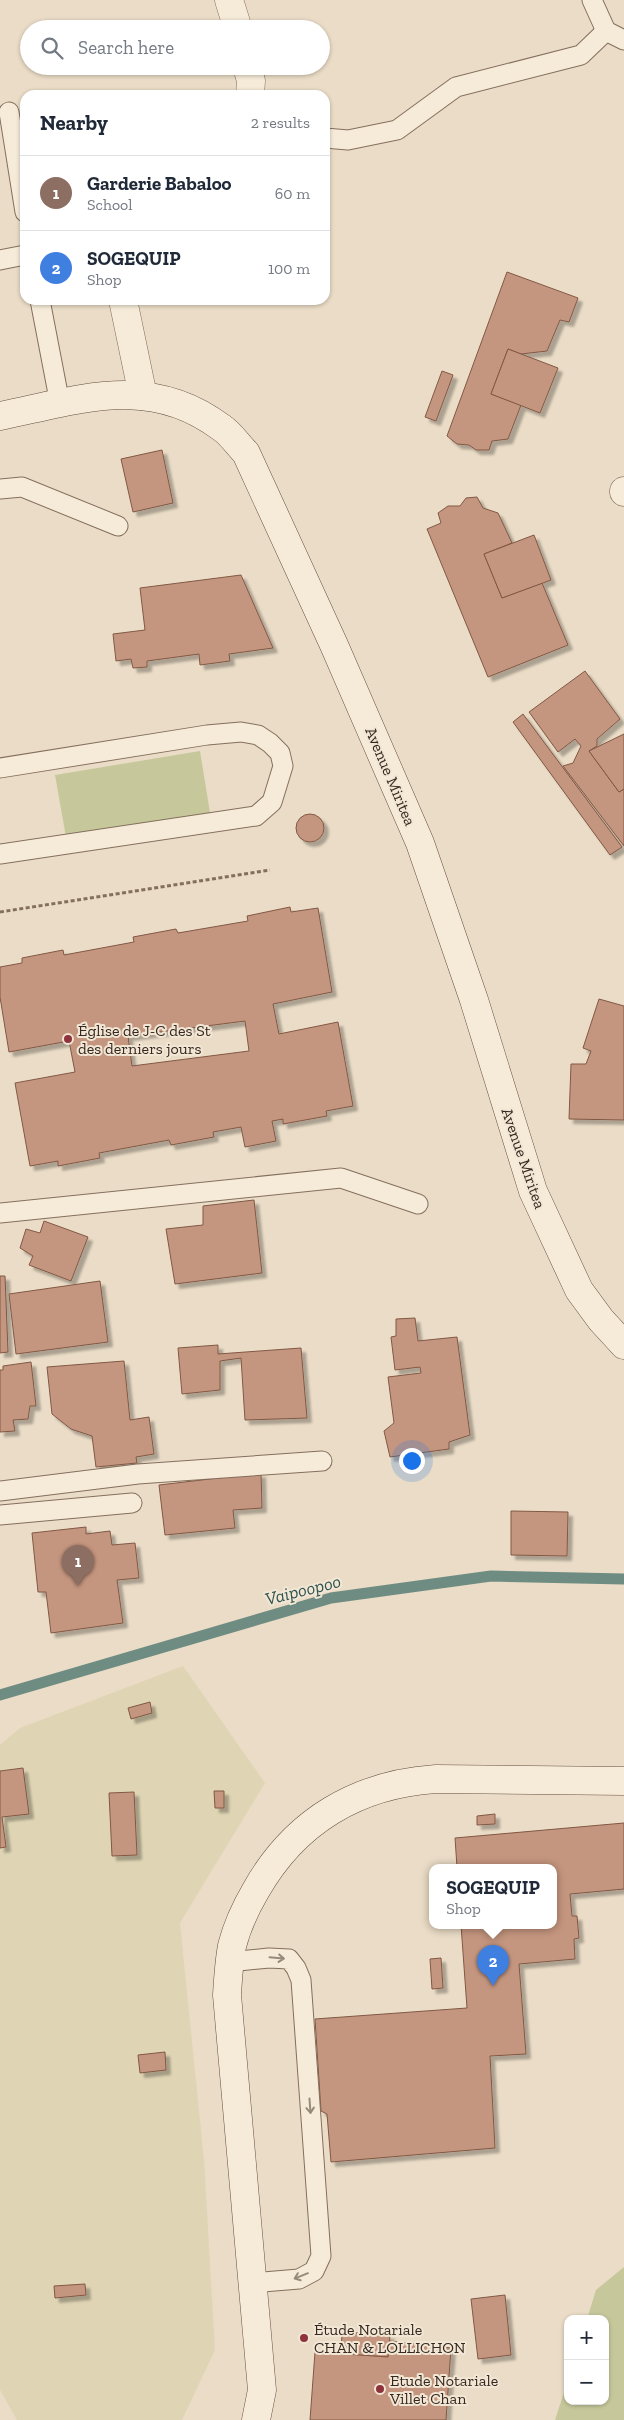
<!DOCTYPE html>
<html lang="en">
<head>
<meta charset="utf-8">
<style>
	body { margin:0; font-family:"Zilla Slab",serif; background:#f6f6f7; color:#1f2937 }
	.controls { position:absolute; right:15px; bottom:15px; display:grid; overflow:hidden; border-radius:10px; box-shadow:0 1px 4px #0004 }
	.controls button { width:45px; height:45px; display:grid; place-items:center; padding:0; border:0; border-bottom:1px solid #e0e1e3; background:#fff; color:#1f2937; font:25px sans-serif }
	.you { position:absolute; left:411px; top:1460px; width:18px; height:18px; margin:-12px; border:4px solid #fff; border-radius:50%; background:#1a73e8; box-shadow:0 0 0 8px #1a73e833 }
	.badge { display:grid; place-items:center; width:32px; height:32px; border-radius:50%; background:#2563eb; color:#fff; font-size:16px; font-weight:700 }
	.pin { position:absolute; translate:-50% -41px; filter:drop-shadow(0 1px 2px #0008) }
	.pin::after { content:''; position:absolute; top:26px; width:18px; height:15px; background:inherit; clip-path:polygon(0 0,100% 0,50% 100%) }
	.popup { position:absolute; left:429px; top:1864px; width:128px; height:65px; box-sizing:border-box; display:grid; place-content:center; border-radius:10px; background:#fff; filter:drop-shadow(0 1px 4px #0005); font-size:16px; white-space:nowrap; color:#747a83 }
	.popup b { font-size:19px; color:#1f2937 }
	.popup::after { content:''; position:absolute; left:50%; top:100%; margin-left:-10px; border:10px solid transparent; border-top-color:#fff }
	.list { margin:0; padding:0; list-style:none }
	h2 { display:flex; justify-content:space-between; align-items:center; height:65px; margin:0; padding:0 20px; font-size:21px }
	h2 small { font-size:16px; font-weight:400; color:#747a83 }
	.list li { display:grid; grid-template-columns:32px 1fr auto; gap:15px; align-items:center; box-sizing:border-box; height:75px; padding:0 20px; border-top:1px solid #e0e1e3 }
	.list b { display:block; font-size:19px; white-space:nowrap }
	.list p { margin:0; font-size:16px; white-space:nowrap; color:#747a83 }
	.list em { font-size:16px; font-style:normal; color:#747a83 }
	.icon { flex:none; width:28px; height:28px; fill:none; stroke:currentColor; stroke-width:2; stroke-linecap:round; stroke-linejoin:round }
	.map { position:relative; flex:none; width:624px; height:2420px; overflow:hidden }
	.search { position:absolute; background:#fff; box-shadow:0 1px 4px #0004; left:20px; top:20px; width:310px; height:55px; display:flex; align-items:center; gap:12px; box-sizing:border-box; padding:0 18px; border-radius:28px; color:#747a83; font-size:19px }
	.panel { position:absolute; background:#fff; box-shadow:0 1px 4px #0004; left:20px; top:90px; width:310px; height:215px; border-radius:15px }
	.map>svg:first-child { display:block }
</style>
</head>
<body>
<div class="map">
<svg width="624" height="2420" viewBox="0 0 624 2420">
	<defs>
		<filter id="shadow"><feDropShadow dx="4.5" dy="4.5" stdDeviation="1" flood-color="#0004"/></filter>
	</defs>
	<rect width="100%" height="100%" fill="#eadcc6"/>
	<path fill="#dfd5b4" d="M183,1666L265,1783L180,1923L204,2160L215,2350L182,2420H17L0,2390V1745L20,1728Z"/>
	<g fill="#c6c89b">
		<path d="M200,751L211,819L67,843L55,775Z"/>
		<path d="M624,2267V2420H555L568,2380V2401H605V2319H587L596,2290Z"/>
	</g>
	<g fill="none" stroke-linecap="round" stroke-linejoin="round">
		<path stroke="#6e8c82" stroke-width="11" d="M0,1695L331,1598L491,1576L624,1579"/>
	</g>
	<g fill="#c5967f" stroke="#815845" fill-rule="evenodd" filter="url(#shadow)">
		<path d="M507,272L578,298L569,322L560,320L547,351L521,354L508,349L491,394L521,405L508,439L492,441L489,450H476L469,445L457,444L447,436Z"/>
		<path d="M508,349L558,368L540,413L491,394Z"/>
		<path d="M442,371L453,375L436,421L425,417Z"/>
		<path d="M162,450L173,503L133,512L121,459Z"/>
		<path d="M477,497L483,508L498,513L512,543L484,554L502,598L542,583L568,645L488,677L427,529L441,523L438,513L448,506H460L466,498Z"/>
		<path d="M534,535L551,580L502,598L484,554Z"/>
		<path d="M241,575L273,648L229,654L230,661L200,665L199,654L147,661V667L133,668L131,659L116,661L113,634L145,630L140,588Z"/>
		<path d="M585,671L620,719L597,739V746L589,751L619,792L624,789V846L563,766L573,763L581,746L575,739L558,752L529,712Z"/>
		<path d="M523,714L622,847L610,855L513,722Z"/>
		<path d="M624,734V789L619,792L589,751Z"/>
		<circle cx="310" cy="828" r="14"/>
		<path d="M290,907L291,912L318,908L332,992L273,1004L279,1034L338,1022L353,1106L326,1111L327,1116L283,1124V1119L272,1121L276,1141L245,1147L241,1127L213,1132L214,1137L171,1145L169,1140L99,1153L100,1158L58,1166V1161L30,1166L15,1083L75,1072L69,1041L9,1052L0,997V967L22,963V958L63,950L64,955L134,942L133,937L176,929L178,933L248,921L247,916ZM245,1021L249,1051L132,1066L128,1036Z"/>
		<path d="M599,999L624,1006V1120L569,1119L571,1064H586L591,1051L583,1048Z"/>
		<path d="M254,1200L262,1273L175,1284L166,1229L203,1225V1206Z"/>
		<path d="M44,1221L88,1237L71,1281L29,1265L33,1256L20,1248L26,1229L40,1233Z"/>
		<path d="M0,1276H5L8,1352L0,1353Z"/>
		<path d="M100,1281L108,1342L16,1354L9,1294Z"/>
		<path d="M415,1318L418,1341L457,1337L470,1435L449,1442V1449L390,1457L384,1431L394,1423L388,1377L421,1373L420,1367L395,1370L391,1337L396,1336V1319Z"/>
		<path d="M218,1345V1354L301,1348L307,1418L245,1420L241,1358L220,1361V1390L182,1394L178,1348Z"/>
		<path d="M124,1361L130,1420L149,1417L154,1454L136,1457L137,1463L96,1467L92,1436L71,1429L52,1414L47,1367Z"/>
		<path d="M31,1362L36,1406H30L28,1419L13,1420L15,1431L0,1432V1370H3V1366Z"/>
		<path d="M261,1473L262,1508L233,1510L235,1528L165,1535L159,1485Z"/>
		<path d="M511,1511L568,1512L567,1556L511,1555Z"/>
		<path d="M86,1527V1534L110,1531L112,1545L135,1543L139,1578L117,1580L123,1623L51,1633L46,1592H38L32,1533Z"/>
		<path d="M150,1702L152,1713L131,1719L128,1708Z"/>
		<path d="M23,1768L29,1814L2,1817L6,1847L0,1848V1771Z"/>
		<path d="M214,1791H224V1808H215Z"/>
		<path d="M134,1792L137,1855L112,1856L109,1793Z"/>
		<path d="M495,1814V1824L477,1825V1816Z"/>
		<path d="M624,1823V1889L570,1894L572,1916H577L579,1938L574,1939L575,1959L519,1964L526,2054L490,2056L495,2148L331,2162L327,2114L321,2111L315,2019L467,2008L461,1925H553V1867H457L455,1838Z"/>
		<path d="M441,1958L443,1988L432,1989L430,1959Z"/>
		<path d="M165,2052L166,2070L140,2073L138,2055Z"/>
		<path d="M85,2284L86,2295L55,2298L54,2286Z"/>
		<path d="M505,2295L511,2355L478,2359L471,2299Z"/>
		<path d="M342,2332L390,2335L388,2357L341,2354Z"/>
		<path d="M390,2341L451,2348L446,2420H310L315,2352L388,2357Z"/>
	</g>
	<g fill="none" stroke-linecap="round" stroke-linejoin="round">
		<defs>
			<g id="lane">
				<path d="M592,0L606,31L624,40"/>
				<path d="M9,112L25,212"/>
				<path d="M325,138L348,140L397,130L456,87L581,55L606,31"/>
				<path d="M0,260L25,255"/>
				<path d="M40,300L60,404"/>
				<path d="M0,489L22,487L118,526"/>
				<path d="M0,768L207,735L241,732L258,735L270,743L280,753L283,766L272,802L256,816L0,854"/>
				<path d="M0,1213L341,1178L418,1204"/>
				<path d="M0,1491L138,1474L322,1461"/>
				<path d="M0,1515L132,1503"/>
				<path d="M229,1962L269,1958L289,1959L296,1968L301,1980L321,2256L314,2271L299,2279L252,2283"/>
			</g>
			<g id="street">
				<path d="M229,0L238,29"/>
				<path d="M247,66L251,81L250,95"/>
				<path d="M123,300L143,396"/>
			</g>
			<g id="secondary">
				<path d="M0,416C79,400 150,373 222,428C231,434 238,445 246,453L334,645L420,843L474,1000L533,1191L579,1290L601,1320L624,1345"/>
				<path d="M624,491V492"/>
				<path d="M256,2420L262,2390L227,1995C228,1978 229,1962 232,1946C237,1926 246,1907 256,1890C295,1821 358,1784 436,1779L624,1781"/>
			</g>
		</defs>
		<use href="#lane" stroke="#846f5d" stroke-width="21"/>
		<use href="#street" stroke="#846f5d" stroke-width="29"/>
		<use href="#secondary" stroke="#665040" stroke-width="29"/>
		<path stroke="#846f5d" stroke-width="3" stroke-dasharray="4 2.5" stroke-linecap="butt" d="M0,912L270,870"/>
		<use href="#lane" stroke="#f6ebd8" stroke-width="19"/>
		<use href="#street" stroke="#f6ebd8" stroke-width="28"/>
		<use href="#secondary" stroke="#f6ebd8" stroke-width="28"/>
	</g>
	<defs><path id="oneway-shaft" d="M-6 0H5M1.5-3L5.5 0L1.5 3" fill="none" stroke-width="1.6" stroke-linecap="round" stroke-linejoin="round" transform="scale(1.25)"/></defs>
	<g stroke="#968a7c">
		<use href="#oneway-shaft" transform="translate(277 1958) rotate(5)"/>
		<use href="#oneway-shaft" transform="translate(310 2106) rotate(86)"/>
		<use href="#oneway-shaft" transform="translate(301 2276) rotate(158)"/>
	</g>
	<g fill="#8e323b" stroke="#f2e7d5" stroke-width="2">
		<circle cx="68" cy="1039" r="5"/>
		<circle cx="304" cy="2338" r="5"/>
		<circle cx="380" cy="2389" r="5"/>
	</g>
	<g text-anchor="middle" stroke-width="4" stroke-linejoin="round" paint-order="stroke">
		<g font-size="16" fill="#362820" stroke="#f2e7d5">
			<text transform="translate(391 776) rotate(67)" y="6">Avenue Miritea</text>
			<text transform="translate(524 1158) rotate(71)" y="6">Avenue Miritea</text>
		</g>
		<g font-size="16" fill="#362820" stroke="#f2e7d5" text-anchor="start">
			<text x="78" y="1036">Église de J-C des St<tspan x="78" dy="18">des derniers jours</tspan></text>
			<text x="314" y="2335">Étude Notariale<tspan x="314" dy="18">CHAN &amp; LOLLICHON</tspan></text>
			<text x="390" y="2386">Etude Notariale<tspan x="390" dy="18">Villet Chan</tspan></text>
		</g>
		<g font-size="18" font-style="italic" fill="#30544f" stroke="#f2e7d5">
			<text transform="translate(303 1590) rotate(-14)" y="6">Vaipoopoo</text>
		</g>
	</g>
</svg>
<div class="controls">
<button>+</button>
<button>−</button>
</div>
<div class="you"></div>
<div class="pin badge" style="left:78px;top:1586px;background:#8d6e63">1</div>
<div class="pin badge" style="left:493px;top:1986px;background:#3f7fe0">2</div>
<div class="popup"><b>SOGEQUIP</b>Shop</div>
<div class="search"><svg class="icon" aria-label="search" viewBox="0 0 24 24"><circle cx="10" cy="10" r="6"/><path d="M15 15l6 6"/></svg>Search here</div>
<section class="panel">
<h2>Nearby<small>2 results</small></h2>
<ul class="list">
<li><span class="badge" style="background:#8d6e63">1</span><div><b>Garderie Babaloo</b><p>School</p></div><em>60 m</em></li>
<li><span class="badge" style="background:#3f7fe0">2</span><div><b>SOGEQUIP</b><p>Shop</p></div><em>100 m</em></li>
</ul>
</section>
</div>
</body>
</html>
